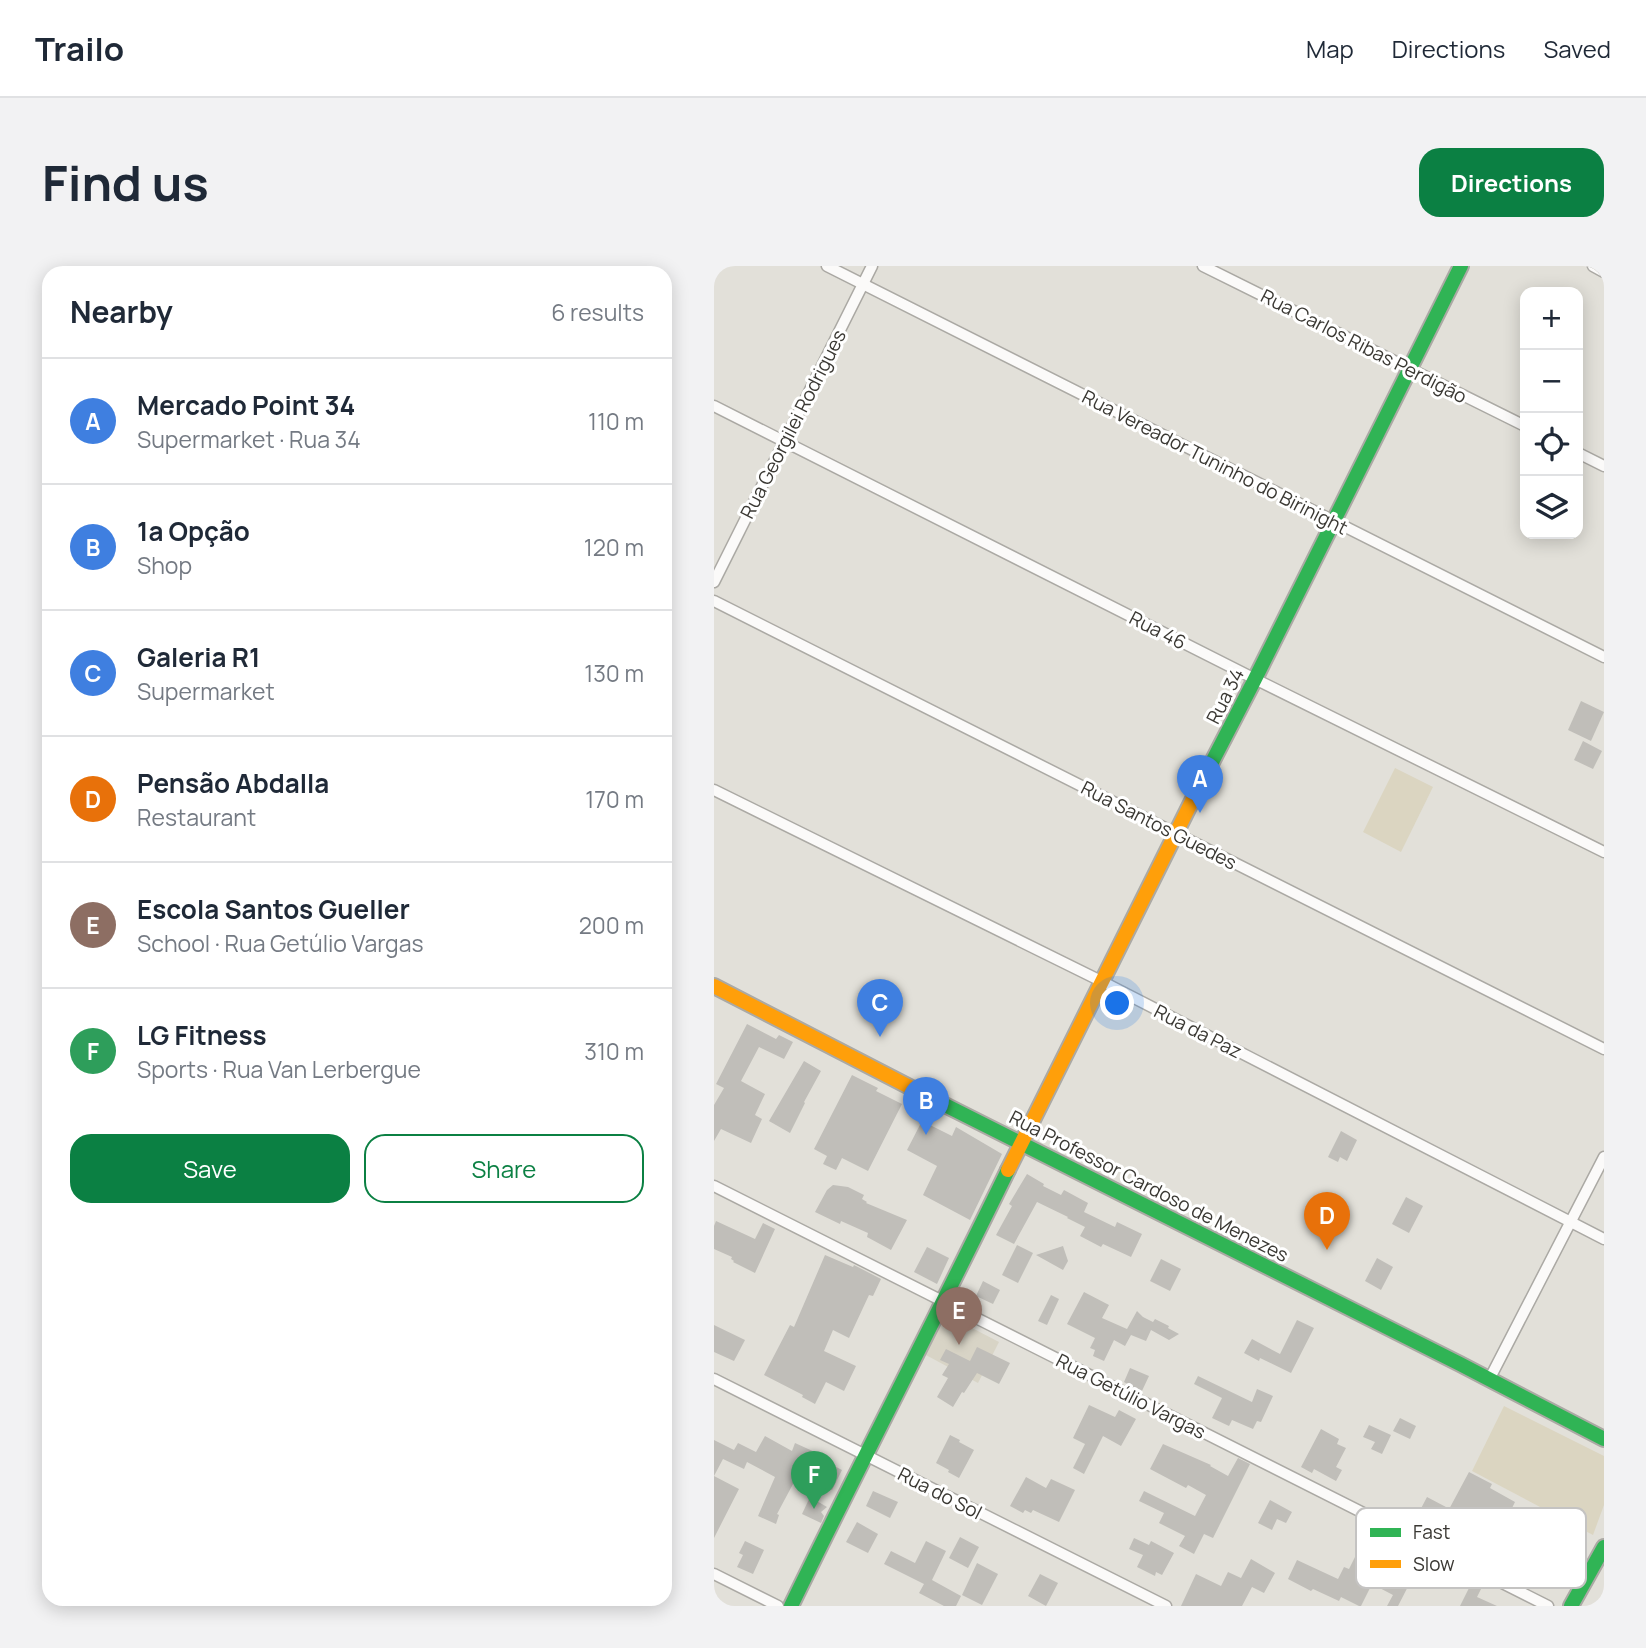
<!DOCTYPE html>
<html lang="en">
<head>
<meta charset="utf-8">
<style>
	body { margin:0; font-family:Manrope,sans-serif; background:#f2f2f3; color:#1f2937 }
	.controls { position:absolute; right:21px; top:21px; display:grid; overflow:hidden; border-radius:14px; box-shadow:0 4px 18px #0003 }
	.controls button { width:63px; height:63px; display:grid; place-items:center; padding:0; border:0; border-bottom:2px solid #e0e1e3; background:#fff; color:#1f2937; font:35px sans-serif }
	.you { position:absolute; left:404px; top:738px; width:24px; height:24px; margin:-18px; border:5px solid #fff; border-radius:50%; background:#1a73e8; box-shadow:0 0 0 10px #1a73e833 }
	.badge { display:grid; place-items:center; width:46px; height:46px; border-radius:50%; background:#0b8043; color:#fff; font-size:23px; font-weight:700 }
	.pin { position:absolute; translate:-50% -58px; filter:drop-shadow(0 2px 4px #0008) }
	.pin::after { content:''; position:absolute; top:37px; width:24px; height:21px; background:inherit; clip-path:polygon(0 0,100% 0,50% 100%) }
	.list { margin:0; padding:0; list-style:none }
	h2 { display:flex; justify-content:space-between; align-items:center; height:91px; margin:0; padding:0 28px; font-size:30px }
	h2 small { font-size:23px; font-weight:400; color:#747a83 }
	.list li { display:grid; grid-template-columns:46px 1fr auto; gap:21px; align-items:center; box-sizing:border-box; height:126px; padding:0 28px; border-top:2px solid #e0e1e3 }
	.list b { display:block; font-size:26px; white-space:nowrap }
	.list p { margin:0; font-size:23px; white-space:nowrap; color:#747a83 }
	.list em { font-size:23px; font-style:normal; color:#747a83 }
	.actions { display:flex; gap:14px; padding:21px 28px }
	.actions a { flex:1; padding:16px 0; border:2px solid #0b8043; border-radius:21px; text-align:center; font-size:24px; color:#0b8043 }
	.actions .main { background:#0b8043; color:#fff }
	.icon { flex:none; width:38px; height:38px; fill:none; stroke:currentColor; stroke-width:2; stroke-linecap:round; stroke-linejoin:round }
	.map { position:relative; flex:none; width:890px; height:1340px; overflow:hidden; border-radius:21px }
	header { display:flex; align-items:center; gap:42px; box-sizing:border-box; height:98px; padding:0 35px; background:#fff; border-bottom:2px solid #e0e1e3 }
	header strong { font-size:33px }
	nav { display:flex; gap:38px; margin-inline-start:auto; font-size:24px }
	.intro { display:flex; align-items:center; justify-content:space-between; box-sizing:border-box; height:168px; padding:0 42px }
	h1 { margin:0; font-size:49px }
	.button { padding:18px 32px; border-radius:21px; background:#0b8043; color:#fff; font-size:24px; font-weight:700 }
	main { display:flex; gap:42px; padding:0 42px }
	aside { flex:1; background:#fff; border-radius:21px; box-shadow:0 4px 18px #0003 }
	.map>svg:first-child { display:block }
</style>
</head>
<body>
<header>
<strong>Trailo</strong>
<nav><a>Map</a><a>Directions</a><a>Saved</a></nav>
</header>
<div class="intro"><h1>Find us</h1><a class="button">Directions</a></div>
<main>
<aside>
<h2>Nearby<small>6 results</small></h2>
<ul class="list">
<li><span class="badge" style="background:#3f7fe0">A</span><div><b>Mercado Point 34</b><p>Supermarket · Rua 34</p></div><em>110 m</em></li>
<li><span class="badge" style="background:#3f7fe0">B</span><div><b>1a Opção</b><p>Shop</p></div><em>120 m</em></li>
<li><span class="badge" style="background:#3f7fe0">C</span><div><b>Galeria R1</b><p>Supermarket</p></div><em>130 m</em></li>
<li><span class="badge" style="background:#e8710a">D</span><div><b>Pensão Abdalla</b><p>Restaurant</p></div><em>170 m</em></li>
<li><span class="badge" style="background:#8d6e63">E</span><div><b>Escola Santos Gueller</b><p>School · Rua Getúlio Vargas</p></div><em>200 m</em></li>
<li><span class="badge" style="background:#2e9e5b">F</span><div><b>LG Fitness</b><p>Sports · Rua Van Lerbergue</p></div><em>310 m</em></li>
</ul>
<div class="actions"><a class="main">Save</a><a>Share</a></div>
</aside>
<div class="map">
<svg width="890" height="1340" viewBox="0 0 890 1340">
	<rect width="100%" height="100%" fill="#e2e0d9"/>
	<path fill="#d8d4c6" d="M231,1048L285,1076L264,1117L210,1088Z"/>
	<g fill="#dbd5c1">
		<path d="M681,502L719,521L687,586L649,566Z"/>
		<path d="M790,1140L890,1190V1239L879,1269L758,1205Z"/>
	</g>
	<g fill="#c0beb9">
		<path d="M867,435L890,446L877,475L854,464Z"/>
		<path d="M869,475L888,485L879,503L860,494Z"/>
		<path d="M33,758L62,773L65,769L79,776L70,793L45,781L27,815L51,828L41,849L48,853L37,877L7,863L0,875V839L10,822L2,818Z"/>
		<path d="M90,795L107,805L90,836L91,837L76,867L55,855Z"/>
		<path d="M138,809L164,822L162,825L188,838L154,905L128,892L122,904L109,898L113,890L100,883Z"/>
		<path d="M208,855L238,870L242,861L288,888L256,954L209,929L223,900L193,884Z"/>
		<path d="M627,865L643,874L633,895L626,891L624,896L614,891Z"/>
		<path d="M313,908L330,918L329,920L347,929L350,924L374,937L370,946L401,961L403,956L428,968L417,991L389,978L387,981L366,970L371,961L353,952L354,951L323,936L300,978L282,969L298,940L295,938Z"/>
		<path d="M119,919L134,921L150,929L148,933L153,936L152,937L193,954L177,984L153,971L154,967L127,955L126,958L101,946L113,924Z"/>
		<path d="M692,931L709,940L695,967L678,958Z"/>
		<path d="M2,955L41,973L49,957L61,963L41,1007L19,996L20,995L17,993L18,991L0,983V960Z"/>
		<path d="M303,979L319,987L304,1017L288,1009Z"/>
		<path d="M349,980L354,995L349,1004L322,989Z"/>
		<path d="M213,981L235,992L223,1018L200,1006Z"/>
		<path d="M111,989L139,1001L140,999L167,1013L159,1030L155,1029L135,1072L119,1064L110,1085L142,1100L130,1125L112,1116L101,1138L88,1131L89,1129L50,1109L76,1059L80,1061Z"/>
		<path d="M663,992L679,1001L667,1024L651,1015Z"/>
		<path d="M447,993L467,1003L456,1025L436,1015Z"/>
		<path d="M269,1015L286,1024L279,1038L262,1030Z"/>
		<path d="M370,1026L395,1039L388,1052L413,1063L423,1045L429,1051L439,1056L441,1053L455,1060L454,1062L465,1068L455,1074L437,1064L432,1075L417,1069L411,1080L400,1074L390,1095L379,1090L381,1084L376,1082L381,1072L353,1058Z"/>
		<path d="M337,1029L345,1033L333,1059L324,1055Z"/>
		<path d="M583,1054L600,1062L577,1107L546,1092L545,1095L530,1087L538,1073L566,1088Z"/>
		<path d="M0,1059L31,1074L20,1095L0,1086Z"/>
		<path d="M263,1081L296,1097L285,1118L263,1107L250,1127L248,1126L239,1141L223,1131L234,1112L228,1109L235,1098L226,1094L232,1083L256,1095Z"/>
		<path d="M416,1102L435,1110L427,1127L415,1120V1119L410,1116Z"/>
		<path d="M484,1110L538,1136L543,1123L559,1130L547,1156L543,1155L539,1163L518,1154L515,1160L498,1152L508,1132L480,1118Z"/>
		<path d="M375,1139L401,1151L405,1144L422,1153L407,1180L389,1170L370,1208L359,1202L371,1178L359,1172Z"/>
		<path d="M686,1152L702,1160L696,1173L679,1165Z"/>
		<path d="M655,1159L677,1169L668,1188L657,1183L661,1176L649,1171Z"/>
		<path d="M607,1163L625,1173L623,1178L632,1182L622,1201L628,1204L622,1215L600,1203L598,1207L587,1201Z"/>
		<path d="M236,1169L246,1174L245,1176L260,1184L245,1212L234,1206L235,1204L222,1197Z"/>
		<path d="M51,1170L78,1185L81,1177L103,1187L101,1190L128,1204L118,1224L103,1218L105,1211L87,1203L63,1248L65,1249L62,1258L44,1250L61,1211L33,1196L30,1203L9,1193L0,1210L25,1223L0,1272V1174L20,1184L24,1177L42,1186Z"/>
		<path d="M449,1178L497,1199L496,1200L514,1210L524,1192L536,1198L499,1272L490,1268L480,1288L465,1280L471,1270L445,1257L450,1247L425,1235L430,1225L481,1250L492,1229L474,1219L472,1222L436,1203Z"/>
		<path d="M755,1206L778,1218L776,1222L801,1236L796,1246L800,1248L773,1301L746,1287L760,1261L733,1247Z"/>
		<path d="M312,1211L332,1222L337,1213L361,1224L345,1256L319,1244L317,1247L311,1244L309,1247L296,1240Z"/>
		<path d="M159,1225L184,1236L176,1252L152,1240Z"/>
		<path d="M96,1231L113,1241L107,1246L110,1250L107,1257L88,1248Z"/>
		<path d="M713,1231L732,1241L723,1257L718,1254L715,1259L702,1252Z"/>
		<path d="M556,1234L578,1246L572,1257L563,1253L558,1264L544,1257Z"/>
		<path d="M143,1256L164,1268L154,1287L132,1276Z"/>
		<path d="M246,1271L265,1281L254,1302L235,1292Z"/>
		<path d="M420,1272L435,1279L437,1275L460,1287L448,1309L442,1306L441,1310L423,1301L429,1289L415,1283Z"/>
		<path d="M669,1273L724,1299L718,1311L703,1303L684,1340H673L679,1329L658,1318L647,1340H645L627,1331L625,1335L599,1323L597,1325L574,1313L583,1294L624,1313L630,1301L635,1303L646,1281L652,1284L654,1280L663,1285Z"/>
		<path d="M31,1275L50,1284L39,1308L23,1301L29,1289L25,1287Z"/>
		<path d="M212,1275L232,1285L218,1314L247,1330L242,1340H230L205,1327L210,1318L170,1298L177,1285L201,1297Z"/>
		<path d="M537,1293L561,1307L550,1327L538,1321L528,1340H467L482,1308L507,1320L514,1306L527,1312Z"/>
		<path d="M263,1297L284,1308L268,1339L248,1329Z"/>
		<path d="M326,1308L344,1317L332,1340L314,1330Z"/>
		<path d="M758,1316L768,1321L763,1331L783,1340H746Z"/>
	</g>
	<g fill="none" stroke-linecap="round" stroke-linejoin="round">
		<defs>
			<g id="street">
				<path d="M113,0L890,391"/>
				<path d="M489,0L811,160"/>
				<path d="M879,0L890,6"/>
				<path d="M0,140L541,413L890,586"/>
				<path d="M864,187L890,200"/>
				<path d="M0,316L158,0"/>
				<path d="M0,335L890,783"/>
				<path d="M0,524L389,716L890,973"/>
				<path d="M0,920L834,1340"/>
				<path d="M776,1112L890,891"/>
				<path d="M0,1113L452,1340"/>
				<path d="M0,1308L64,1340"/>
			</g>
			<g id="fast">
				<path d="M482,527L541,413L747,0"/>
				<path d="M217,832L746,1098L890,1173"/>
				<path d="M77,1340C148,1194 223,1050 294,904"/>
				<path d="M857,1340L890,1281"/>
			</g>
			<g id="slow">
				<path d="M0,720L217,832"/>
				<path d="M294,904L482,527"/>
			</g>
		</defs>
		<use href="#street" stroke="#aba9a4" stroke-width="13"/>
		<use href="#fast" stroke="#aba9a4" stroke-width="18"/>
		<use href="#slow" stroke="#aba9a4" stroke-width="18"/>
		<use href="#street" stroke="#fbfaf9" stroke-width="10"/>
		<use href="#fast" stroke="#30b455" stroke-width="14"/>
		<use href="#slow" stroke="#ff9f0a" stroke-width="14"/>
	</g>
	<g text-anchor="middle" stroke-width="6" stroke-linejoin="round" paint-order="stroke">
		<g font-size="19" fill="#3a3833" stroke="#fff">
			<text transform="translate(650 80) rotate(27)" y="7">Rua Carlos Ribas Perdigão</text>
			<text transform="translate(79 158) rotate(-63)" y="7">Rua Georgilei Rodrigues</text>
			<text transform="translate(501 196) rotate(27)" y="7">Rua Vereador Tuninho do Birinight</text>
			<text transform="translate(444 364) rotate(27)" y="7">Rua 46</text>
			<text transform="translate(511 430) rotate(-63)" y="7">Rua 34</text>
			<text transform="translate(445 559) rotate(27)" y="7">Rua Santos Guedes</text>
			<text transform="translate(484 765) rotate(27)" y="7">Rua da Paz</text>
			<text transform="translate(435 920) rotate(27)" y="7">Rua Professor Cardoso de Menezes</text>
			<text transform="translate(417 1130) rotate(27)" y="7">Rua Getúlio Vargas</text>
			<text transform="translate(226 1227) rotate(27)" y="7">Rua do Sol</text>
		</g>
	</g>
	<rect x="642" y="1242" width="230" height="80" rx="10" fill="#fff" stroke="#c4c3c2" stroke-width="2"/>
	<rect x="656" y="1262" width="31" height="9" fill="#30b455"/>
	<rect x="656" y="1294" width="31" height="8" fill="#ff9f0a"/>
	<g font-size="19" fill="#3a3833">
		<text x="699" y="1273">Fast</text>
		<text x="699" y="1305">Slow</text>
	</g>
</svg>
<div class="controls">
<button>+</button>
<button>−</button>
<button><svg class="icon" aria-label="locate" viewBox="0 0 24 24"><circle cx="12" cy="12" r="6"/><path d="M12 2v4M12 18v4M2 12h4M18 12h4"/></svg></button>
<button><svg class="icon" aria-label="layers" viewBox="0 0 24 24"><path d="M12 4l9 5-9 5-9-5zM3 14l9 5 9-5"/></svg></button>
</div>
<div class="you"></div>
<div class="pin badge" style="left:486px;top:547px;background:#3f7fe0">A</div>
<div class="pin badge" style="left:212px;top:869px;background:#3f7fe0">B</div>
<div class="pin badge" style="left:166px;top:771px;background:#3f7fe0">C</div>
<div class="pin badge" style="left:613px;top:984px;background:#e8710a">D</div>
<div class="pin badge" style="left:245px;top:1079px;background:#8d6e63">E</div>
<div class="pin badge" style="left:100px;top:1243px;background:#2e9e5b">F</div>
</div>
</main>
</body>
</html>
